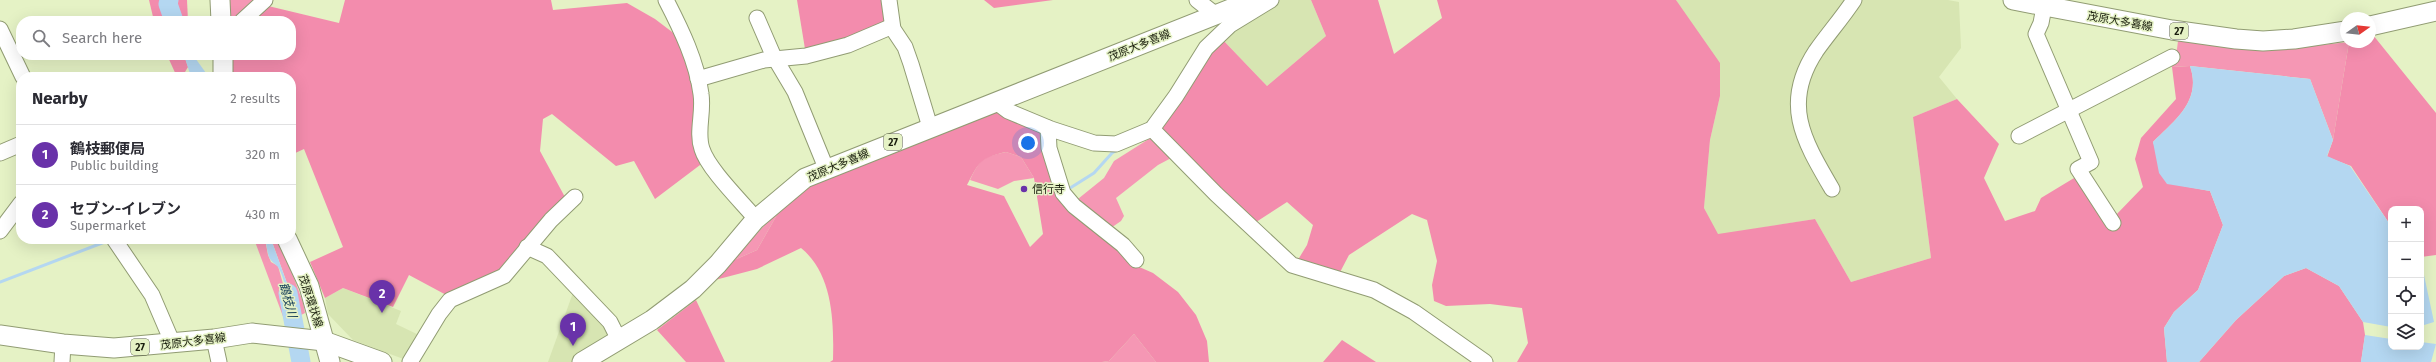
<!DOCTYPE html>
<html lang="en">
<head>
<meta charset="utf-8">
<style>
	body { margin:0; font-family:"Fira Sans","Noto Sans JP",sans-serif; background:#f7f7f7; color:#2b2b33 }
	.controls { position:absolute; right:12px; bottom:12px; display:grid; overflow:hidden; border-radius:8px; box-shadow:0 4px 16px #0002 }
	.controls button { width:36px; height:36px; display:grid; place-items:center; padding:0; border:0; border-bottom:1px solid #e1e1e2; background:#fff; color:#2b2b33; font:20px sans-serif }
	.compass { position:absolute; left:2340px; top:12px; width:36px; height:36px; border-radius:50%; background:#fff; box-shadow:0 4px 16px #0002; rotate:75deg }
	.you { position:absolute; left:1028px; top:143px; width:14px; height:14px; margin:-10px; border:3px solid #fff; border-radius:50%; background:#1a73e8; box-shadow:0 0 0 6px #1a73e833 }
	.badge { display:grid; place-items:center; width:26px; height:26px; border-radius:50%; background:#6932a9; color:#fff; font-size:13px; font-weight:700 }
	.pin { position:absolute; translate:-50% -33px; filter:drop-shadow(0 1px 2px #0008) }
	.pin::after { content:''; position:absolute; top:21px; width:14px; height:12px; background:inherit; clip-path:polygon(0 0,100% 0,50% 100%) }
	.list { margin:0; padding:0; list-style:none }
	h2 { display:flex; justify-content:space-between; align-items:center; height:52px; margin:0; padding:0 16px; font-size:17px }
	h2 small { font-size:13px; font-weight:400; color:#7c7c81 }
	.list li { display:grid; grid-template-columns:26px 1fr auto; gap:12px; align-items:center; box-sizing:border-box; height:60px; padding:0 16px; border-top:1px solid #e1e1e2 }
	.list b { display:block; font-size:15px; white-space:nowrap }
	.list p { margin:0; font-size:13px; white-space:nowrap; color:#7c7c81 }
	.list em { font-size:13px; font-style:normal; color:#7c7c81 }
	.icon { flex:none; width:22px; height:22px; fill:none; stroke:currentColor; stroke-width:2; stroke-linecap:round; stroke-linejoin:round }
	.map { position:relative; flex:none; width:2436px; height:362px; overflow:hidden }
	.search { position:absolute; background:#fff; box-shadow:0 4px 16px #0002; left:16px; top:16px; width:280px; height:44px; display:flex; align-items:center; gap:10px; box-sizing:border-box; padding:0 14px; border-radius:16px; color:#7c7c81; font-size:15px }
	.panel { position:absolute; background:#fff; box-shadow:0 4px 16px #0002; left:16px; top:72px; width:280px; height:172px; border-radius:16px }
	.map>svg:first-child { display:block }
</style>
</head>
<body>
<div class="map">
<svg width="2436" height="362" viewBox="0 0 2436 362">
	<rect width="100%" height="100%" fill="#e5f2c5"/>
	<g fill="#d7e5b2">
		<path d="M1278,0H1311L1326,36L1267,86L1221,38Z"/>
		<path d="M1676,0H1948L1959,2L1961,48L1939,77L1957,99L1913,117L1931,258L1851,282L1815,219L1717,235L1704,208L1710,140L1720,96Z"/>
		<path d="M343,288L401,311L396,324L423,337L406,360L353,340L328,314L325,298Z"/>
		<path d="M574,290L614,337L572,362H548Z"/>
	</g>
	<g fill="#f597b4">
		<path d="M223,0H262L238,21H224Z"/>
		<path d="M2178,41L2266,51L2349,42L2333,140L2310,79L2190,66L2172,67L2169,62L2177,49Z"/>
		<path d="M1152,137L1175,156L1158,165L1116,198L1124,216L1121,221L1108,230L1073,203L1104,178L1114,161Z"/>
		<path d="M1006,152L1021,157L1034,178L1014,181L998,189L970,180C980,159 983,157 1006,152Z"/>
		<path d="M782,206L757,250L732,261Z"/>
		<path d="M254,239H265L268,255L271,262L278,266L287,298L289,306L286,313L283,314L284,319Z"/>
		<path d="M271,239H279L303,302L305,313L299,316Z"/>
		<path d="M1134,334L1156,362H1102L1109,361Z"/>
	</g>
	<g fill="#f38cad" fill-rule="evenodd">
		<path d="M149,0H187L188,21H154Z"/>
		<path d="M345,0H551L553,10L627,3L655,19L680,38L699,94L704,162L655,199L634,161L616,166L552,114L543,119L540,151L566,199L502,273L450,297L409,275L393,307L343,288L325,298L310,262L343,247L304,149L291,155V77H230L229,55H291V21H247L264,5L339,23Z"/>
		<path d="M797,0H892L895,26L806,55Z"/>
		<path d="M984,0H1053L994,8Z"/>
		<path d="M1311,0H1378L1394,54L1442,18L1437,0H1676L1720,63V96L1710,140L1704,208L1718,234L1815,219L1851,282L1931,258L1913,117L1957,99L1999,144L1984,178L2005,221L2035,211L2041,198L2084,172L2114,217L2143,187L2135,159L2141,138L2176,99L2172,67L2190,66C2202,101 2175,120 2153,142L2167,183L2210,191L2223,225L2198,290L2174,312L2164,328L2167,362H1517L1528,343L1522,308L1490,304L1446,306L1434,301L1432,285L1437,261L1427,220L1412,214L1349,255L1338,276L1296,263L1307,245L1313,225L1287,202L1253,224L1161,134L1160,124L1221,38L1267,86L1326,36Z"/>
		<path d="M2370,35H2373L2436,113V255L2421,257V209H2391V226L2351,166L2327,157L2333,140L2349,42H2370Z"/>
		<path d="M167,55H184L188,67L182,77H177Z"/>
		<path d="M994,112L1045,129L1061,194L1137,266L1153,273L1178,292L1196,315L1207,341L1209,362H1156L1134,334L1109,361L1102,362H830L833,360C834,322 833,274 801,248L757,269L715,280L732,261L757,250L782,206L804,190L829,177ZM1006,152L1021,157L1034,178L1043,234L1030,247L1004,196L967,185C979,162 980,158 1006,152Z"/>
		<path d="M2306,268L2339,286L2363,322L2365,335L2361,362H2199L2236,320L2284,276Z"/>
		<path d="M696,300L725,362H686L657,330Z"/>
		<path d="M1342,340L1376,362H1323Z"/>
	</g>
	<g fill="#b4d7f1">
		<path d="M184,55H193L206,73V77H191Z"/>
		<path d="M2190,66L2310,79L2333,140L2327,156L2350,166L2391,226V327L2363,322L2339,286L2306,268L2284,276L2236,320L2199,362H2167L2164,328L2174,312L2198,290L2223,225L2210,191L2167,184L2159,173L2153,142C2175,120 2202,101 2190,66Z"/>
		<path d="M265,239H271L297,311L299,316L291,320L284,319L283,314L286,313C290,303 284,276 278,267C275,263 271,262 269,257C267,252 267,245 265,239Z"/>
		<path d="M2421,270L2424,275L2434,322L2421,326Z"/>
		<path d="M2365,335L2391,339V347H2421V342L2436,344L2431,362H2361Z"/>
	</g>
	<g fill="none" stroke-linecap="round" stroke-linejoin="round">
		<g stroke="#b4d7f1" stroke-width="3">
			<path d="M1067,190L1094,173L1112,153L1117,150"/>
			<path d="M0,282L110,240"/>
		</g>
		<g stroke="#b4d7f1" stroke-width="19">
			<path d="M169,0L168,4L174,21"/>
			<path d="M288,293L301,362"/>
		</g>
		<defs>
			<g id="minor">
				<path d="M666,0C681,29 697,62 701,94C704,113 696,132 702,149C708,169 742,202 756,219"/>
				<path d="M889,0L893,29L905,47L911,64L930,127"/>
				<path d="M1197,0L1216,15"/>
				<path d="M2044,7L2041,23L2036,34L2091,162L2078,169L2113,223"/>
				<path d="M757,18L773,55L795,92L826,168"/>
				<path d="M242,21L265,0"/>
				<path d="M0,29L23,77"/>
				<path d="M698,79L764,60L806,56L848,45L888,28L893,29"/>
				<path d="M996,102L1008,111L1051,129L1094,143L1116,144L1152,129L1176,96L1206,48L1230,25L1271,0"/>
				<path d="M1048,128L1049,148L1063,193L1074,206L1123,245L1136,260"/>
				<path d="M1152,129L1216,194L1292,265L1374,290L1414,312L1485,362"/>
				<path d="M2019,136L2172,57"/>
				<path d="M0,153L21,144"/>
				<path d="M1832,189C1804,141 1781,104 1816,51C1828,34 1842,18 1854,0"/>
				<path d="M0,231L21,203"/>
				<path d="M114,239L152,295L173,344"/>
				<path d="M527,247L547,256L610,322L619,340"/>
				<path d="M214,339L219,362"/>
				<path d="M62,362L63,344"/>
				<path d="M410,362L439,314L450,300L504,276L551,220L575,197"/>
			</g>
			<g id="major">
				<path d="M220,0L221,21"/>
				<path d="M2013,0L2172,30L2236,39L2263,41L2294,39L2346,31"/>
				<path d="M2370,26L2436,11"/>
				<path d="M223,55V77"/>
				<path d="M287,239L309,286L330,362"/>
				<path d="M0,335L63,344L114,348L214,339L252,333L324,341L382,362"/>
				<path d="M582,362L652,320L693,289L718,264L755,220L805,178L1253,0"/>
			</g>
		</defs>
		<use href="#minor" stroke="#919c73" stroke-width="17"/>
		<use href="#major" stroke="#919c73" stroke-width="21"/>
		<use href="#minor" stroke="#fff" stroke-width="15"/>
		<use href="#major" stroke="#fff" stroke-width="19"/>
	</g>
	<circle fill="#6932a9" stroke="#e5f2c5" stroke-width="1.5" cx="1024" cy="189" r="4"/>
	<g text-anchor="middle" stroke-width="3" stroke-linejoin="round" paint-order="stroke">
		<g fill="#e5f2c5" stroke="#565d44" stroke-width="1">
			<rect x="2170" y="23" width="18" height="16" rx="3"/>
			<rect x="884" y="134" width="18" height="16" rx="3"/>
			<rect x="131" y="339" width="18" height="16" rx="3"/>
		</g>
		<g font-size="10" font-weight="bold" fill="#191d0d">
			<text x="2179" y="35">27</text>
			<text x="893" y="146">27</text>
			<text x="140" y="351">27</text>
		</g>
		<g font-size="11" fill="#191d0d" stroke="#e5f2c5">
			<text transform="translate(2120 21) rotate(10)" y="4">茂原大多喜線</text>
			<text transform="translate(1139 45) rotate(-22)" y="4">茂原大多喜線</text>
			<text transform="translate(838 165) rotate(-23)" y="4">茂原大多喜線</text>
			<text transform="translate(311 301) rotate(72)" y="4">茂原環状線</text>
			<text transform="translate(193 341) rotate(-7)" y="4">茂原大多喜線</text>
		</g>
		<g font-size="11" fill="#191d0d" stroke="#e5f2c5" text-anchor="start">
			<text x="1032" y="193">信行寺</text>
		</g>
		<g font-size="12" font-style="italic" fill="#18405a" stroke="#e5f2c5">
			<text transform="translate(288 300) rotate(75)" y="4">鶴枝川</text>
		</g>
	</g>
</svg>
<div class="controls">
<button>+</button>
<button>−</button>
<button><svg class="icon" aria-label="locate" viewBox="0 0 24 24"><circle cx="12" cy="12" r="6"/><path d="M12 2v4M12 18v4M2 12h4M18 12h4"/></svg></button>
<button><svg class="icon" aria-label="layers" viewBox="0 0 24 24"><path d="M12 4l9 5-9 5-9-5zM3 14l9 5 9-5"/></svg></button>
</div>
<svg class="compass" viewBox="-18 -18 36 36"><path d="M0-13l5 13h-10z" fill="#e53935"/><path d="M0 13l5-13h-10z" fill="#7c7c81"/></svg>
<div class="you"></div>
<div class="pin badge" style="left:573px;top:346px">1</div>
<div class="pin badge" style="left:382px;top:313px">2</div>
<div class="search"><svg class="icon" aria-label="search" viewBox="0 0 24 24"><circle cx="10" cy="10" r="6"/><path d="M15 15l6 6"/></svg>Search here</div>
<section class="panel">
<h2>Nearby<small>2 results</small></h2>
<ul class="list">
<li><span class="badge">1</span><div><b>鶴枝郵便局</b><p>Public building</p></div><em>320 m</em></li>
<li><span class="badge">2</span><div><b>セブン-イレブン</b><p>Supermarket</p></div><em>430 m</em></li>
</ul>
</section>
</div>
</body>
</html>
